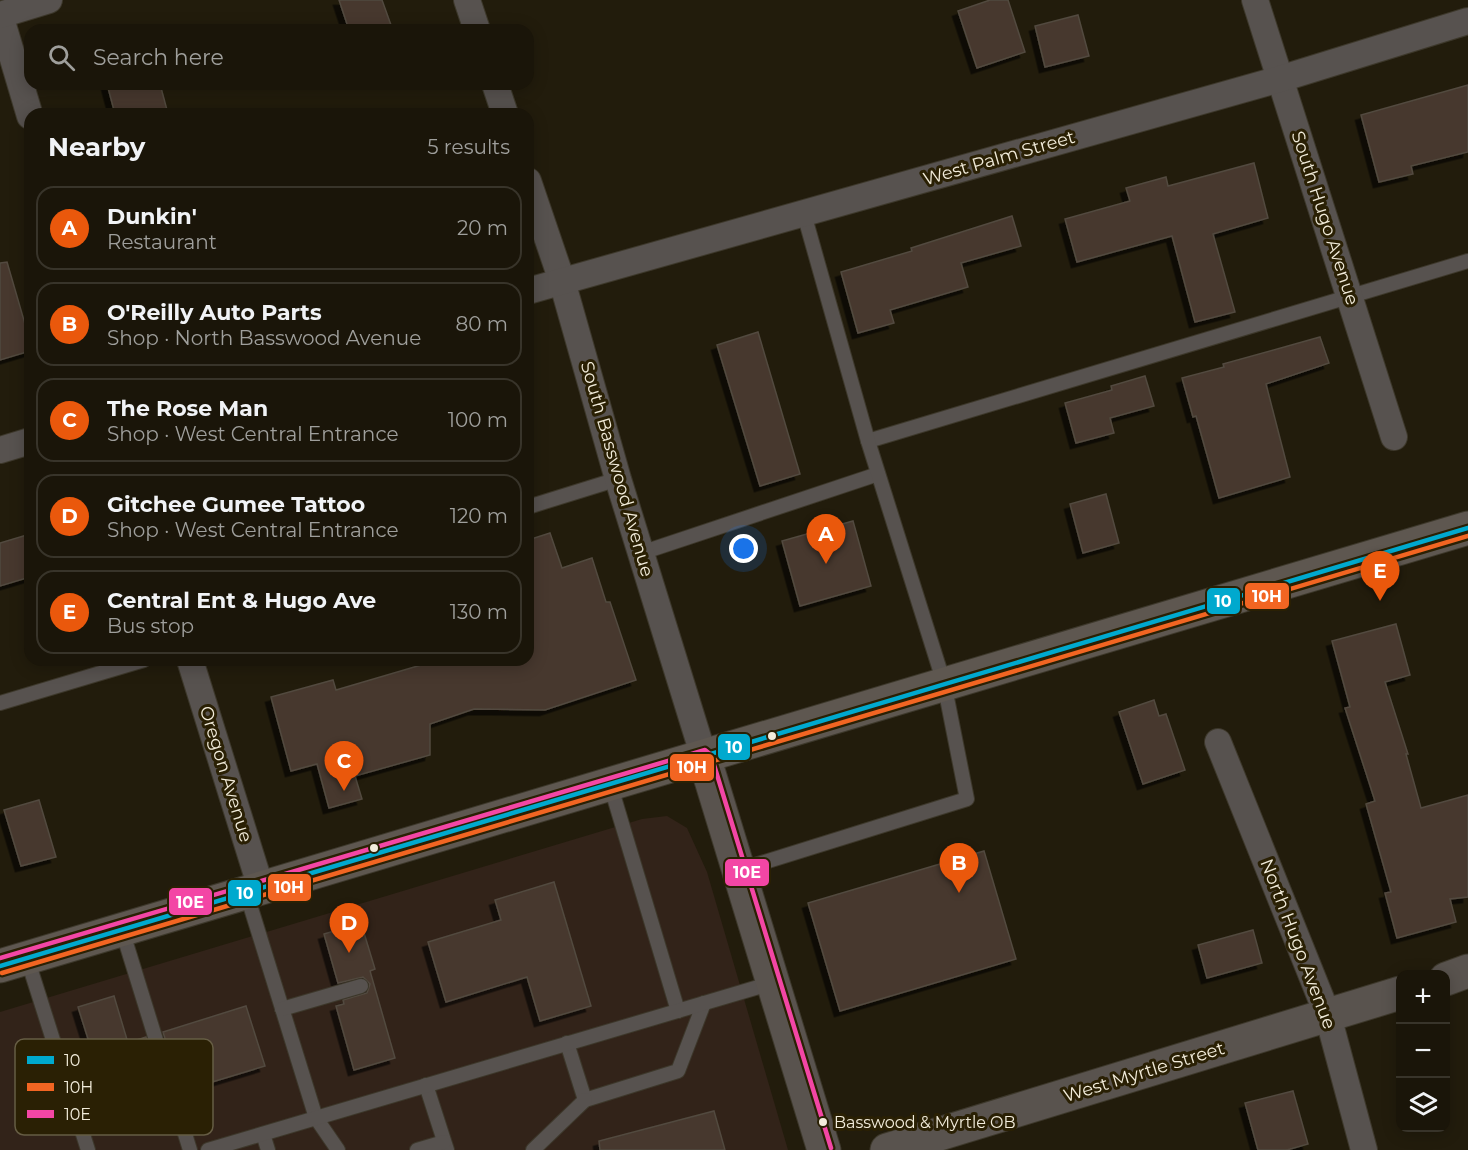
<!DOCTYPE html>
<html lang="en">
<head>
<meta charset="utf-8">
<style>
	body { margin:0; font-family:Montserrat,sans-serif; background:#272217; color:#f1f3f6 }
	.controls { position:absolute; right:18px; bottom:18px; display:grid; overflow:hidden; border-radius:12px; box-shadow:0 3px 15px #0003 }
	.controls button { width:54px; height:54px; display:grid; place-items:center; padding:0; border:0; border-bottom:2px solid #38342a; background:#1a1509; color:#f1f3f6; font:30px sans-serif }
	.you { position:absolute; left:744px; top:549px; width:21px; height:21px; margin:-15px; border:4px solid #fff; border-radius:50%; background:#1a73e8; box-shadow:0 0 0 9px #1a73e833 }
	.badge { display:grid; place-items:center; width:39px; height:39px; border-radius:50%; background:#ea580c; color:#fff; font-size:20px; font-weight:700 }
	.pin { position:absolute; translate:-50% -50px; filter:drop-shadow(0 2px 3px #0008) }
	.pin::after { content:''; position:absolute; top:32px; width:21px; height:18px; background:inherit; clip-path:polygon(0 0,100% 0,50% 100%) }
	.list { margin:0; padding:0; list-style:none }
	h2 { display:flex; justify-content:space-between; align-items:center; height:78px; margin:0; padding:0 24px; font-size:26px }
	h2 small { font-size:20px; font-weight:400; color:#9f9f9c }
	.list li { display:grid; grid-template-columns:39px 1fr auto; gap:18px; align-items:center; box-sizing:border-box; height:84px; margin:0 12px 12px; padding:0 12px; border:2px solid #38342a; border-radius:18px }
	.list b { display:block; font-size:22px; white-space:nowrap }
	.list p { margin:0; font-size:20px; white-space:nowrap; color:#9f9f9c }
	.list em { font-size:20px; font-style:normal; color:#9f9f9c }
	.icon { flex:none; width:33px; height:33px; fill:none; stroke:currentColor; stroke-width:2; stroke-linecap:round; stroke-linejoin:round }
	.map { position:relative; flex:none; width:1468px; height:1150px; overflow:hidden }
	.search { position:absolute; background:#1a1509; box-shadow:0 3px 15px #0003; left:24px; top:24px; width:510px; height:66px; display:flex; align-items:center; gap:15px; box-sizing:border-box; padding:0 21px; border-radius:18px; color:#9f9f9c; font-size:22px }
	.panel { position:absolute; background:#1a1509; box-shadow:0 3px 15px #0003; left:24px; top:108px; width:510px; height:558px; border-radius:18px }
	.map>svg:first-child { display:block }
</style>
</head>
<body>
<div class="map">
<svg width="1468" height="1150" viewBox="0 0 1468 1150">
	<defs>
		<filter id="shadow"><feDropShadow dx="-5.5" dy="5.5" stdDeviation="0" flood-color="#0009"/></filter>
	</defs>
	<rect width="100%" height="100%" fill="#221c0c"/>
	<path fill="#322319" d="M667,816L687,828L707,872L788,1150H0V1012L642,819Z"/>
	<g fill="#46392e" stroke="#524a3f" stroke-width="1.5" filter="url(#shadow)">
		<path d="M339,0H382L391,25L375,30H349Z"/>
		<path d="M990,0H1008L1025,52L977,68L958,11Z"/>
		<path d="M1078,15L1089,56L1045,67L1035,26Z"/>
		<path d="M107,84H160L167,110L151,114H115Z"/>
		<path d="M1468,85V152L1411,166L1413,174L1379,182L1361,115Z"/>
		<path d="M1254,163L1268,218L1213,234L1235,312L1195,322L1172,236L1077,262L1065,219L1130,201L1126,188L1166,177L1168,186Z"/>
		<path d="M1012,216L1021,246L961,263L968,287L890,310L894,323L858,333L841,272L912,251L911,248Z"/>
		<path d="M7,262L30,341V351L0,360V263Z"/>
		<path d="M758,332L800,474L760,486L717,345Z"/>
		<path d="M1320,337L1329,363L1266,384L1290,477L1219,498L1196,416L1193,417L1182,378L1224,367L1223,364Z"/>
		<path d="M1145,376L1154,406L1110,418L1114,433L1076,443L1065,403L1112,390L1111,386Z"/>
		<path d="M1106,494L1119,543L1083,553L1070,504Z"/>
		<path d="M853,521L871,586L800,606L782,541Z"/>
		<path d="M550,533L562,568L592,558L606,602H610L636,680L545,710L474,709L430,724V755L355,776L362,799L329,808L317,764L291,771L271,697L333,680L336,690L438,660H528V540Z"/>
		<path d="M30,534V577L0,586V543Z"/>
		<path d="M1396,624L1410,675L1385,682L1408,754H1406L1421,808L1468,795V897L1450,899L1456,922L1397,938L1385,893L1391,892L1366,804L1375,801L1345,708L1350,707L1332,641Z"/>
		<path d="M1154,700L1159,716L1166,714L1185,770L1143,784L1119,712Z"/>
		<path d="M39,800L56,857L21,866L4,810Z"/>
		<path d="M984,851L1016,959L840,1011L808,903Z"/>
		<path d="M554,882L591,1006L540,1021L527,977L446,1002L428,942L501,920L495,900Z"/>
		<path d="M361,923L375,969L370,971L395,1058L354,1070L336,1006L344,1004L343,1000L367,993L370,984L363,977L338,983L324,934Z"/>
		<path d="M1253,930L1262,963L1207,978L1198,945Z"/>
		<path d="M114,996L128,1043L146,1037L164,1095L111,1112L78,1007Z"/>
		<path d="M246,1006L265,1066L189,1089V1087L181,1090L163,1032Z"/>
		<path d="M1293,1091L1308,1144L1287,1150H1258L1245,1103Z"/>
		<path d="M714,1111L725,1150H600L599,1141Z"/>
	</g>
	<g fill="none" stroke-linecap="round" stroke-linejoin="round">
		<defs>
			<g id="lane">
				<path d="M868,441L1468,261"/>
				<path d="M528,507L618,479"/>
				<path d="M641,553L878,474"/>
				<path d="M0,703L144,660"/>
				<path d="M610,784L678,1011"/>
				<path d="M739,870L967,799L944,683L868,441L804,214"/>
				<path d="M246,892L316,1118L338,1150"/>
				<path d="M122,930L190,1150"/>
				<path d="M27,958L88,1150"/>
				<path d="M282,1009L361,986"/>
				<path d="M567,1043L585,1100L678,1071L704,1003"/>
				<path d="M426,1085L447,1150"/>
				<path d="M263,1134L268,1150"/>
				<path d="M208,1150L772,983"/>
				<path d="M417,1150L444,1142"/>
				<path d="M533,1150L585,1100"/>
			</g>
			<g id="street">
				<path d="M467,0L477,30"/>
				<path d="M1255,0L1394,437"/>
				<path d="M0,15L30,116"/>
				<path d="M0,15L49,0"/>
				<path d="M495,84L505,114"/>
				<path d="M528,181L562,281L618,479L704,757"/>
				<path d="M528,291L1280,79L1468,21"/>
				<path d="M0,450L30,441"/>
				<path d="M190,660L261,888"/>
				<path d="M1218,742L1328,1016L1364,1150"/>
			</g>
			<g id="secondary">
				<path d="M704,757L824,1150"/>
				<path d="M1446,979L1468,971"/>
				<path d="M887,1150L1400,993"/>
			</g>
			<path id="highway" d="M0,966L1468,528"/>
		</defs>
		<use href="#lane" stroke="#3d382b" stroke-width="16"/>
		<use href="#street" stroke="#3d382b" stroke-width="28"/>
		<use href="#secondary" stroke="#3d382b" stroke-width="35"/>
		<use href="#highway" stroke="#3d382b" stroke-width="35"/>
		<use href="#lane" stroke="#57524f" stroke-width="14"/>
		<use href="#street" stroke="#57524f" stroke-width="26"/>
		<use href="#secondary" stroke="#59534e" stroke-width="33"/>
		<use href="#highway" stroke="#5e5750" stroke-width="33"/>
		<defs>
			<path id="bus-1" d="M0,966L1468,528"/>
			<path id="bus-2" d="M2,973L1468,536"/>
			<path id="bus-3" d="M0,958L705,750L711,755L831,1148"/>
		</defs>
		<use href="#bus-1" stroke="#2a2004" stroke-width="9"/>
		<use href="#bus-2" stroke="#2a2004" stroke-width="9"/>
		<use href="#bus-3" stroke="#2a2004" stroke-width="9"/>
		<use href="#bus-1" stroke="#00a9ce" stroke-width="4.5"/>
		<use href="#bus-2" stroke="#f26522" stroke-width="4.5"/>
		<use href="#bus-3" stroke="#f346a5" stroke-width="4.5"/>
	</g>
	<g fill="#f2ecdb" stroke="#2a2004" stroke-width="2">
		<circle cx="772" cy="736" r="5"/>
		<circle cx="374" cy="848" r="5"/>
		<circle cx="823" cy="1122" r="5"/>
	</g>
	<g text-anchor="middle" stroke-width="6" stroke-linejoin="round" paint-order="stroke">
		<g font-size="16" fill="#f2ecdb" stroke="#2a2004" text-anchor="start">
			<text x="834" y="1128">Basswood &amp; Myrtle OB</text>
		</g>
		<g font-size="18" fill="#f2ecdb" stroke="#2a2004">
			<text transform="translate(999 158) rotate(-16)" y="6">West Palm Street</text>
			<text transform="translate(1325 218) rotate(72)" y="6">South Hugo Avenue</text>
			<text transform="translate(617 469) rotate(74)" y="6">South Basswood Avenue</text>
			<text transform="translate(226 774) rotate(73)" y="6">Oregon Avenue</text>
			<text transform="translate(1298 944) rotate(69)" y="6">North Hugo Avenue</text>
			<text transform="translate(1144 1072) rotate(-17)" y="6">West Myrtle Street</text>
		</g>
	</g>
	<rect x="15" y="1039" width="198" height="96" rx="9" fill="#2a2004" stroke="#665d44" stroke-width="1.5"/>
	<rect x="27" y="1056" width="27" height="8" fill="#00a9ce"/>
	<rect x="27" y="1083" width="27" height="8" fill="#f26522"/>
	<rect x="27" y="1110" width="27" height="8" fill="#f346a5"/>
	<g font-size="16" fill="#f2ecdb">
		<text x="64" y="1066">10</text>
		<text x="64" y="1093">10H</text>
		<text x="64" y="1120">10E</text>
	</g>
	<g stroke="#2a2004" stroke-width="2">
		<rect x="1244" y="582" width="46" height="28" rx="6" fill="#f26522"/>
		<rect x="1206" y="587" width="35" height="28" rx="6" fill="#00a9ce"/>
		<rect x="717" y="733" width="34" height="28" rx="6" fill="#00a9ce"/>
		<rect x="669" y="753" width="46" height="29" rx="6" fill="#f26522"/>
		<rect x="724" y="858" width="46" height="29" rx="6" fill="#f346a5"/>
		<rect x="267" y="873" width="45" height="29" rx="6" fill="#f26522"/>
		<rect x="227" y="879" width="35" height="28" rx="6" fill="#00a9ce"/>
		<rect x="168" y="887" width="45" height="29" rx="6" fill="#f346a5"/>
	</g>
	<g font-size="16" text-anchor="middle" font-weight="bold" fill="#fff">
		<text x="1267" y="602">10H</text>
		<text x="1223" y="607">10</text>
		<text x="734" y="753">10</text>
		<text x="692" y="773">10H</text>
		<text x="747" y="878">10E</text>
		<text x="289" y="893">10H</text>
		<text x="245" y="899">10</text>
		<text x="190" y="908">10E</text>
	</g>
</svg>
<div class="controls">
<button>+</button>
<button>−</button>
<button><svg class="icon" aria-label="layers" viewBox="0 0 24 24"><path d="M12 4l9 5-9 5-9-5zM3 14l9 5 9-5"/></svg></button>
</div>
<div class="you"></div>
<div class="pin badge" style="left:826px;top:564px">A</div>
<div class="pin badge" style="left:959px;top:893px">B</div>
<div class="pin badge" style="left:344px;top:791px">C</div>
<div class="pin badge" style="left:349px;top:953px">D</div>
<div class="pin badge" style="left:1380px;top:601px">E</div>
<div class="search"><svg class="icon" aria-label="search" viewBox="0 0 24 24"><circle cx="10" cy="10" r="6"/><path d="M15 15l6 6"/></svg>Search here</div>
<section class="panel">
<h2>Nearby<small>5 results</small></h2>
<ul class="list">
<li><span class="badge">A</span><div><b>Dunkin'</b><p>Restaurant</p></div><em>20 m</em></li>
<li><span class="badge">B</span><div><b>O'Reilly Auto Parts</b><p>Shop · North Basswood Avenue</p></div><em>80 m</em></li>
<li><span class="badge">C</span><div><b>The Rose Man</b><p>Shop · West Central Entrance</p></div><em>100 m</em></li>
<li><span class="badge">D</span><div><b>Gitchee Gumee Tattoo</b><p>Shop · West Central Entrance</p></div><em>120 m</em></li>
<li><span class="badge">E</span><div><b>Central Ent &amp; Hugo Ave</b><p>Bus stop</p></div><em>130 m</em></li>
</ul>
</section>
</div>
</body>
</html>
